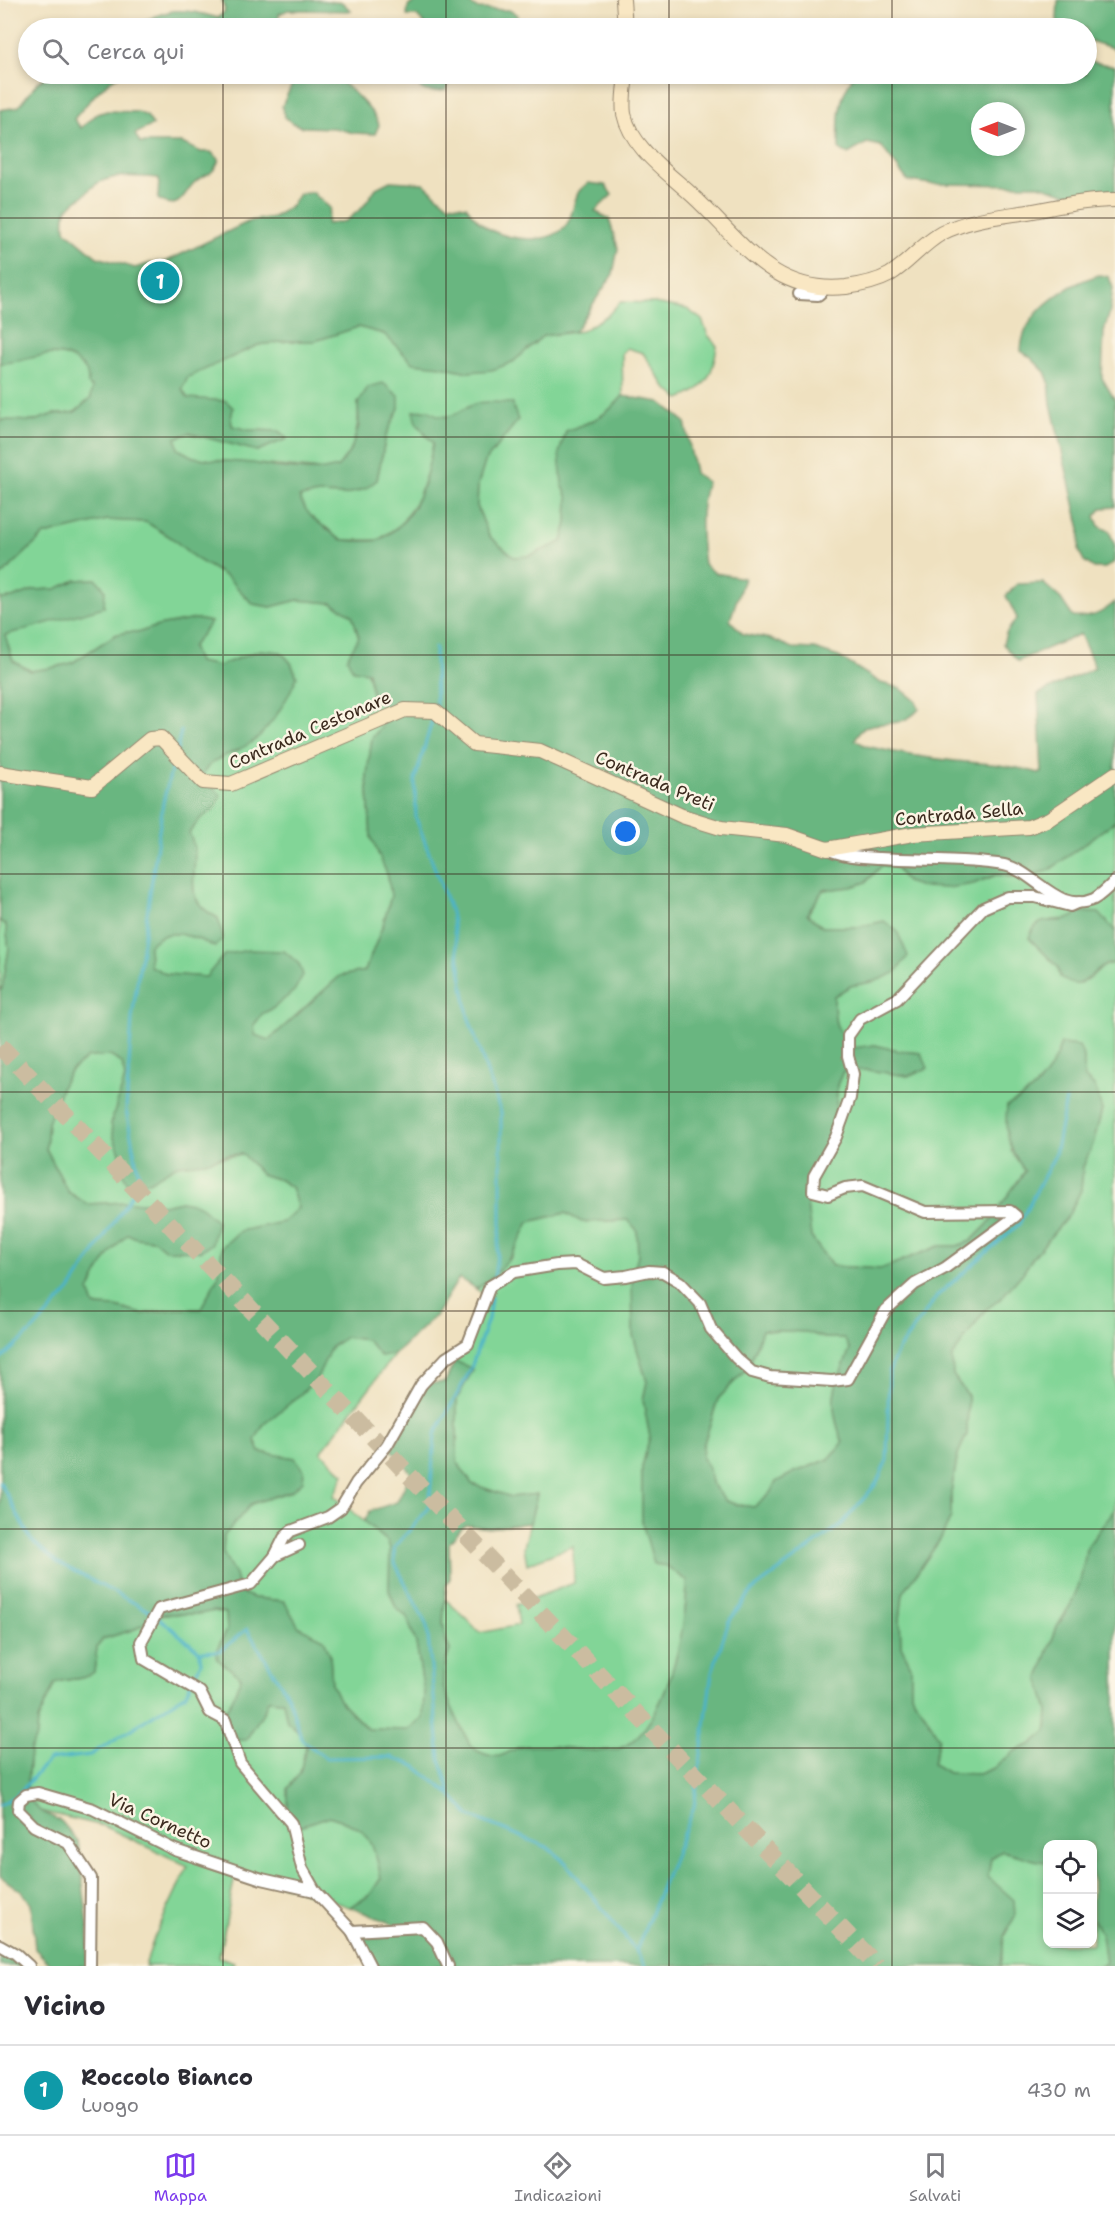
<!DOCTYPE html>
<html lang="it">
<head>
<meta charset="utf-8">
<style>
	body { margin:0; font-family:"Shantell Sans",sans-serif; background:#f7f7f7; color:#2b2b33 }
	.controls { position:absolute; right:18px; bottom:18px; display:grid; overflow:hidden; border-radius:12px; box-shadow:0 3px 9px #0003 }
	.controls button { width:54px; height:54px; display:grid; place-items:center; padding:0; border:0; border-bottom:2px solid #e1e1e2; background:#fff; color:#2b2b33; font:30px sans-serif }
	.compass { position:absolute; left:971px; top:102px; width:54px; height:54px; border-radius:50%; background:#fff; box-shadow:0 3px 9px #0003; rotate:270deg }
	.you { position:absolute; left:626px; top:832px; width:21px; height:21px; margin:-15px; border:4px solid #fff; border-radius:50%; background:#1a73e8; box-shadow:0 0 0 9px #1a73e833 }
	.badge { display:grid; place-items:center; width:39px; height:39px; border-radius:50%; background:#7c3aed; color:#fff; font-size:20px; font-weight:700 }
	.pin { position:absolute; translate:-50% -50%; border:3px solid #fff; box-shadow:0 2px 6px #0006 }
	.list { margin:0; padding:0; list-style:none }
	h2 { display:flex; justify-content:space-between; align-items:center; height:78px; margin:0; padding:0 24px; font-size:26px }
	h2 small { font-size:20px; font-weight:400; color:#7c7c81 }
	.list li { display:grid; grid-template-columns:39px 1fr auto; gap:18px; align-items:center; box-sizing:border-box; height:90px; padding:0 24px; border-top:2px solid #e1e1e2 }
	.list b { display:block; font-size:22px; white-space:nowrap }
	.list p { margin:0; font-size:20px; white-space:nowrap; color:#7c7c81 }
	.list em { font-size:20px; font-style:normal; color:#7c7c81 }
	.icon { flex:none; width:33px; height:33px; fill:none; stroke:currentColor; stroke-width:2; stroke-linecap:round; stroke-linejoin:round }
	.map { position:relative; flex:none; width:1115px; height:1966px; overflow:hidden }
	.search { position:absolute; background:#fff; box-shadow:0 3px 9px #0003; left:18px; right:18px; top:18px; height:66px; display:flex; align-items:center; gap:15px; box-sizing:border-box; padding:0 21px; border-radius:33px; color:#7c7c81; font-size:22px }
	.sheet { height:168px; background:#fff }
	nav { display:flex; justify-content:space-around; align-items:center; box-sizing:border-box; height:84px; border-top:2px solid #e1e1e2; background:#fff; font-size:16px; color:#7c7c81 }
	nav a { display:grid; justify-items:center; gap:3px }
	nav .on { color:#7c3aed }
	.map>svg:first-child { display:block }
</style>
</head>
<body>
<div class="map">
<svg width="1115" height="1966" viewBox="0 0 1115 1966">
	<rect width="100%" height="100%" fill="#fcf5e5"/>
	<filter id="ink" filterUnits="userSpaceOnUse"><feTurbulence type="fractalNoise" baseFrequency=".0167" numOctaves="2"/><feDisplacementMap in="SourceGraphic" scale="12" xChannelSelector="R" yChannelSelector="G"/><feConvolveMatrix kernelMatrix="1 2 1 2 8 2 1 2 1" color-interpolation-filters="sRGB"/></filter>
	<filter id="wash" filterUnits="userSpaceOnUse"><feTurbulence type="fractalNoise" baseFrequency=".008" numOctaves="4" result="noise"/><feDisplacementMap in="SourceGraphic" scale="24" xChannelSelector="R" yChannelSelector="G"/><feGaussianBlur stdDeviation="1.35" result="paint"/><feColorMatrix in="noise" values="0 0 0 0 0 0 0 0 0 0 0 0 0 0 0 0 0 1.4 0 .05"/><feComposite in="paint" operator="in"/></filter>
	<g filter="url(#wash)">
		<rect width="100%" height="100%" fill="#efe1c0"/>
		<g fill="#82d597" stroke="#5e805a" stroke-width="1.5">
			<path d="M620,302L654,303L687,309L702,320L708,335L717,346C713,374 707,390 679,399L666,388L643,353L627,348L622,353L623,396C605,417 592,422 566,431L562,484L568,498L567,523L562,542L529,556L515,558L489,536L477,506L478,485L485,462L517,420L438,416L424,434L434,442L429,466L418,498L401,524L378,540H342L335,536L327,528L316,522L306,512L299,497L319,494L345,495L377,480L386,435L399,408L358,403C359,422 356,454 338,467C335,469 328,469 324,470L212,460L193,457L178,449L176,438L189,433L257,451L286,439L279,431L248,430L232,426L231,418L233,408L226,401L188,399L182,389L188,377L258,345L288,341H315L358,327L384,334L396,344L442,366L469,372L543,336L582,331L608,315Z"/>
			<path d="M43,354C65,354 74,355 88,373V384L92,388L91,398L75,412L64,414H54L34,421L0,420V363C16,363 28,357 43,354Z"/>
			<path d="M107,520L146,522L172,538L195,558L227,577L253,604L271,607L298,600L332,603L353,615L373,697L388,709L384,723L372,738L367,775L371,837L388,876L391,896L383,925L365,971L340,976L269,1040L255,1035L254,1025L263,1013L272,1009L206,977L166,974L150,966L149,945C153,942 157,938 162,936C176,929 202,940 215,947L218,918C173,896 207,867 188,833L200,819L214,809L201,776L206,766L223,756L238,751L297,677L291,663L281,652L241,657L219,666L197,662L192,647L211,622L196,619L158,626L140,632H127L115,635L72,663L51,668L31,671L13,661L4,635L66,617L105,590L96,579L76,580L56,589L34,590L12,598L0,599V577L44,535Z"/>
			<path d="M1115,821V931L1112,930L1107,921L1072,919L1051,920L1029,938L1058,967L1060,977L1079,984C1096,977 1096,966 1115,963V1509L1087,1547L1081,1582L1071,1604L1057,1627L1047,1654L1039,1678L1048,1710L1047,1731L1032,1744L1015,1751L994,1768L979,1774L948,1773L933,1764L939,1738L923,1711L911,1694V1666L901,1646L900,1619L903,1593L941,1538L951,1517V1492L958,1454L967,1434L968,1396L953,1375L951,1357L985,1310L999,1300L1022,1274L1034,1256L1068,1216L1081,1190L1083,1167L1093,1144L1102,1110L1095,1087L1084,1077V1058L1061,1044C1050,1075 1037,1091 1007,1106L1011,1151L1025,1171L988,1224L971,1241L957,1246H939L881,1269L832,1266L811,1237L806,1196L816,1167L830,1147L836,1112L837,1085L843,1071L868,1070L908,1076L921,1053L899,1051L875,1045L853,1049C834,1027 834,1024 834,996L850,986L876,981L884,921L858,927H822L807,915L823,890L851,887L866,882L882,865L896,867L906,882L948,888L973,884L996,875L1010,877L1048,871Z"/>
			<path d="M0,921L6,925L9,949L2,989L0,990Z"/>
			<path d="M110,1056L122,1062L125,1078L111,1123L114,1138L120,1152L122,1170L166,1171L177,1165L244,1154L261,1174L280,1180L291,1187L298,1208L283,1222L240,1231L222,1247L219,1275L201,1309H176L142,1314L116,1307L94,1306L89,1291C99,1269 110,1249 129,1233L137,1238L154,1240L166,1250L181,1201L163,1205L129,1202L87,1204L68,1192L46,1148L48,1123L63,1083L70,1071L88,1057Z"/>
			<path d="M566,1213L582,1222L628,1220L637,1230L638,1255L633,1295V1335L647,1382L643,1400L650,1437L642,1467V1522L648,1540L667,1566L687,1581C687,1626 668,1721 625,1746C608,1756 569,1747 549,1746C540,1746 530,1745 522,1747C509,1749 503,1760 488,1755C483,1754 475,1750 472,1747C468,1744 446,1695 444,1690C441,1676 445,1662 450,1650C442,1633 443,1618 445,1599L468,1620L480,1633L519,1625L516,1605L574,1583L573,1546L527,1564L524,1547L537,1494L511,1497L472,1484L457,1462V1398L473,1370L455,1361L490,1299L476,1289L510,1259L529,1222Z"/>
			<path d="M762,1330L807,1332L824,1338H844L850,1350C833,1390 827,1401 843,1443L829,1459L793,1473L776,1482L770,1493L754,1507L738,1505L726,1501L711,1482L709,1469L702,1458L703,1446L718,1399L749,1366Z"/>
			<path d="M345,1337L367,1340L380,1356L395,1354L321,1452L344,1474L334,1496L387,1541L390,1548L389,1590L396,1608L407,1617L416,1643L424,1692L423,1718L408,1730L368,1729L339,1700L332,1685L330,1655L324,1639L299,1627L284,1601L254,1598L239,1592L235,1575L223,1553L224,1535L251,1504L291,1491L295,1458L260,1452L255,1440L264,1424L295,1399L316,1380L331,1347Z"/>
			<path d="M214,1611L226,1613L227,1630L218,1647L217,1659L241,1677L233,1698L219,1722L264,1711L268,1700L283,1701L287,1721L297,1730L306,1746L300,1773L288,1788L297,1827L330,1816C339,1820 353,1824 361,1830C374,1840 378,1863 381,1878L370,1895L350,1907L236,1870L219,1957L234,1962L232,1966H145L154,1938L188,1866L104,1826L40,1811L26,1796L30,1751L37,1734L38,1720L55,1683C70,1677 81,1682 94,1672L97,1647L103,1639L135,1629L163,1614H199Z"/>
			<path d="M1002,1851C1018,1854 1031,1861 1047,1862L1048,1944H1092L1093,1918L1101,1935L1105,1962L1102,1966H1001L1004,1936L1015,1916L988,1877L991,1858Z"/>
		</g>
		<g fill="#69b680" stroke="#52704f" stroke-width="1.5" fill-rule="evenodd">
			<path d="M222,0H318L343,3L351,11L288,10L279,14L278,24L280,28H182C166,24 149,29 132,28C167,8 179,6 218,18L225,11Z"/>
			<path d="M418,0H465L478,9L509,10L518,15L515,26L511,28H432L424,24L417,16H407L408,6Z"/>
			<path d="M1058,0H1115V49L1087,40L1086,28H1062L1057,20Z"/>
			<path d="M1087,61L1115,66V192L1068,194L1039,185L931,184L908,181L881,146L867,143L848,154L839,149C838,123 837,99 853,77L834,76L839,74H1086ZM980,111H1016V147H980Z"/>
			<path d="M51,74H124C107,78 86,105 74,119L81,128L97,114L107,111L138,112L147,116L153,125L135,134L140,143H182L201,152H211L219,159C213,177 207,172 196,181C182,193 182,213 158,199L159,178C140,177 116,173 98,183C92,186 88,192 83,196C67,207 63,209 65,230L97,257L135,268L151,263L165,262L250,221L274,217L291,206L299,194L312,192L330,208L327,224L346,221L363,207L376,188L390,181L423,183L447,204L466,206C473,216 481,226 493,231C512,240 548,244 564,228C573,219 573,203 578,193C580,189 585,186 588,183L605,185L612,195L595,211L609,219L618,248L613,274L575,331L543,336L513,362L492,370L468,372L442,366L413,363L384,334L358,327L315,341H288L258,345L188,377L182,389L188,398L226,401L233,408L231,418L232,426L248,430L279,431L287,439L257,451L189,433L176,438L178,449L193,457L212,460L253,463L274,467L308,470H324L338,467L351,450L359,425L358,403L368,387L383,383L399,396V408L386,435L377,480L365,489L345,495L319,494L299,497C306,512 312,519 326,528C331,531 334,537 340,539C346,541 371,542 378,540C384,538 396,529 401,524C422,503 428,470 433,443L416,423L413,411L428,410C450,425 455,411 475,404C485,400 501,403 512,403L518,420L485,462L478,485L477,506L489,536L514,557L529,556L562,542L567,523L568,498L562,484L559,453L566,431C592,422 605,417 623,396L660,402L685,422L695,473L707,482C698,508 700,537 704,564L715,573L744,578L730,620L743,634L771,639L792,648L814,649L839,657L881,683L900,688L916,701L919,709C896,736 867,711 855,740L866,746C895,753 926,758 955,761C984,763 1011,765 1039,773H1042L1038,694L1095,668L1080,634L1018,661L1003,644L1006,633L1017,618L1006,596L1017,584L1043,583L1061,599L1073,617C1092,618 1101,614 1115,602V821L1048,871L1027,876L996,875L973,884L948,888L922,887L906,882L896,867L882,865L866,882L851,887L823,890L807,914L823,927H858L884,921L897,931L908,956L895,973L876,981L850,986L834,996C834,1024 834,1027 853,1048L875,1045L899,1051L921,1053L928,1068L908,1076L868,1070L843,1071L837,1085L836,1112L830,1148L816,1167L806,1196L811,1237L832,1266L881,1269L939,1246H957L971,1241L988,1224L1025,1171C1008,1147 1004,1136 1007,1106C1037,1091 1050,1075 1061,1044L1079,1046L1084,1058V1077L1095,1087L1102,1110L1093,1144L1083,1167L1081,1190L1068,1216L1034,1256L1022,1274L999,1300L985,1310L952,1357L953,1375L968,1396L967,1434L958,1454L951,1492V1517L941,1538L903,1593L900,1619L901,1646L911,1666V1694L923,1711L939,1738L933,1764L948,1773L979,1774L994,1768L1015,1751L1032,1744L1047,1731L1048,1710L1039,1678L1047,1654L1057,1627L1071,1604L1080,1582L1087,1547L1115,1509V1966H1102L1105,1962L1101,1935L1093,1918L1092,1844H1048L1047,1862C1031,1861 1018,1854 1002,1851L991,1858L988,1877L1014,1900L1015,1916L1004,1936L1001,1966H374L358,1931L398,1926L350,1907L370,1895L381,1878C378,1863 374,1840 361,1830C353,1824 339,1820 330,1816L297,1827L288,1813V1788L300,1773L306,1746L297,1730L287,1721L283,1701L268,1700L264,1711L246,1740H228L219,1722L233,1698L241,1677L217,1659L218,1647L227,1630L226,1613L214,1611L199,1614H163L135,1629L103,1639L97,1647L94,1672C81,1682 70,1677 55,1683L38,1720L37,1734L30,1751L26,1796L40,1811L61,1821L78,1841L89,1934L87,1966H52L35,1949L31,1903L22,1892L0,1876V990L2,989L9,949L6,925L0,921V599L12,598L34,590L56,589L76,580L96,579L105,589L104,607L5,635L13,661L31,671L51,668L72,663L115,635L127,632H140L158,626L196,619L211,622L192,647L198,662L219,666L260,650L281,652L291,663L297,677C287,700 274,723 255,740C238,754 211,755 202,776L221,795L214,809L200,819L189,833C207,867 173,896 218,918L223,938L215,947C202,940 177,929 162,936C157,938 153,942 149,945L150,966L166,974L206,977L224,955L248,950L284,951L299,964L303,975L294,991L272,1009L263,1013L254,1025L255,1035L269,1040L340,976L365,971L383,925L391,896L388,876L371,837L367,775L372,738L384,723L388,709L373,697L368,672L353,670L347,658L359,637L352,615L332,603L298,600L271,607L253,604L227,577L195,558L172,538L146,522L107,520L44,535L0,577V420L34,421L54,414H64L75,412L91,398L92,388L88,384C88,374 87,369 79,363C54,343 27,364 0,363V110L18,107L38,82ZM110,1056L122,1063L125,1078L111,1123L114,1138L120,1152L121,1170L128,1184L149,1182L177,1165L205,1162L227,1155L243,1154L261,1174L280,1180L291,1187L298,1208L283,1222L240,1231L222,1247L219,1275L201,1309H176L142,1314L116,1307L94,1306L89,1291C99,1269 110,1250 128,1234L136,1238L154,1240L166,1250L200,1251L212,1244L217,1221L197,1204L181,1201L163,1205L129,1202L87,1204L68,1192L46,1149L48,1123L63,1083L70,1071L88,1057ZM565,1213L582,1222L628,1220L637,1230L638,1255L632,1279L633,1335L647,1382L643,1400L650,1437L642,1467V1522L654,1564L667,1566L687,1581C687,1626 668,1721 625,1746C608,1756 569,1747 549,1746C540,1746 530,1745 522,1747C509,1749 503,1760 488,1755C483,1754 475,1750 472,1747C468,1744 446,1695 444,1689C441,1676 445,1662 450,1650L445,1640L443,1622L446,1586L450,1578L449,1543L465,1525L489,1528L530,1523L537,1494L511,1497L472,1484L457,1462V1399L473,1369L455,1361L445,1382L427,1384L392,1450L411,1473L397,1502L370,1511L364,1521L387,1541L390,1548L389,1590L396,1608L407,1617L416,1643L424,1692L423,1718L408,1730L367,1729L339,1700L332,1685L330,1655L324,1639L299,1627L284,1601L254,1598L239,1592L235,1575L223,1553L224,1536L251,1504L291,1491L303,1481L304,1470L295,1458L260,1452L255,1440L264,1424L295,1399L316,1380L331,1347L346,1337L367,1340L380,1356L395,1354L436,1315L459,1278L476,1289C503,1273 516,1250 529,1222ZM762,1330L807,1332L824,1338H844L850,1350C833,1390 827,1401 843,1443L829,1459L793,1473L776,1482L770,1493L754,1507L738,1505L726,1501L711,1483L709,1469L702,1458L703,1446L718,1399L749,1366Z"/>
			<path d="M297,74C305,74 317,72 325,74C341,77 374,110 379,125L375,134L354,133L334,128L302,127L292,123L284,116L282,106Z"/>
			<path d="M418,74H457L454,75L446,90C429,93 420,94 412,76Z"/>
			<path d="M1099,275L1109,277L1113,288L1110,311L1104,332L1102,378L1115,400V507L1102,508L1095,516L1099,526L1109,531L1115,546L1114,562L1105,568H1094L1084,561L1079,551L1080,529L1051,404L1049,382L1045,372L1030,357L1021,351C1022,313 1065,285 1099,275Z"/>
			<path d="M1079,912L1099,913L1115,931V963C1110,964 1104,964 1101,967C1085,979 1081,993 1060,977L1058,967L1029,938C1039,908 1059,931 1079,912Z"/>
			<path d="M0,1945L21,1966H0Z"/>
		</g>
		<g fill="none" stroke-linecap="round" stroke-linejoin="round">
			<g stroke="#4bb4c9" stroke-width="3">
				<path d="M435,647L436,708"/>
				<path d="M434,714L415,780L416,818L451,912L468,1016L501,1113V1224L494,1279"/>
				<path d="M177,750L181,731"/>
				<path d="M0,1360L33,1330L70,1290L140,1182L126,1110L132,1018L163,803L174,759"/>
				<path d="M0,1482L31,1540L57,1562L153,1613"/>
				<path d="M158,1617L200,1652L220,1651L247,1629L288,1696L302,1740L326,1758L391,1757L415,1766L451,1795L470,1816L547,1847L566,1863L636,1951L645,1966"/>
				<path d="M451,1795L440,1759L427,1626L395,1563L394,1548L429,1508L435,1434L470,1371L488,1319L491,1298"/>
				<path d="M0,1805L18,1794L49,1760L90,1755L185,1695L201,1663L200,1652"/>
				<path d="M636,1951L694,1807L712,1672L729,1621L753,1590L842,1524L876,1484L887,1460L889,1372L898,1350L938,1295L1019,1224L1055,1155L1066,1100"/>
			</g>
		</g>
	</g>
	<g filter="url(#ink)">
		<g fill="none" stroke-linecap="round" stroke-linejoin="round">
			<path stroke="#cbbca0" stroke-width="18" stroke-dasharray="18 9" stroke-linecap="butt" d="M0,1046L877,1966"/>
			<defs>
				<g id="street">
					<path d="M799,294L818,295L826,288"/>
					<path d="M827,849C844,857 862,857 880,858C922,861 963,858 1004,865C1035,871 1058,915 1094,899C1101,895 1109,887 1115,881"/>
					<path d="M299,1545L275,1556L251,1584L159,1609L141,1642L144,1659L200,1692L210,1712L225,1720L240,1763L291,1823L302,1868L315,1891"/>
					<path d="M275,1556L284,1538L291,1531L328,1517L341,1508L356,1483L387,1445L421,1385L446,1358L468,1344L490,1286L514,1272L557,1265L576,1264L604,1278L626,1276L649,1271L663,1272L680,1282L700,1303L711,1329L736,1358L752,1372L770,1377L832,1381L848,1379L886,1310L915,1284L945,1268L1016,1216L1010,1211L925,1212L863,1186L845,1188L828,1195L813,1191L814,1176L836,1137L850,1098L853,1074L848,1056V1036L860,1019L897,999L983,908L1008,897H1035L1070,906L1079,902"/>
					<path d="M352,1931L370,1966"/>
					<path d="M0,1945L16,1954L29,1966"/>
					<path d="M90,1966L91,1878L68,1843L34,1826L18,1810L19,1801L26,1795L38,1793L93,1809L175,1850L262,1879L315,1891L352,1931L423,1927L437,1942L448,1966"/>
				</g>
				<g id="secondary">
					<path d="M623,0L625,28"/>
					<path d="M626,74C625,87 622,101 624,114C631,148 670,174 693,196C741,240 772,295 846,287C861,285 876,282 889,275C909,263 922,244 942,233C967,220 994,217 1021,213C1052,208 1083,200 1115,200"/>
					<path d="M0,773L92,787L150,739L161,738L203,782L231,784L405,710L435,711L474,744L540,751L682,816L721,828L787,835L827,849L913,834L1029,827L1049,819L1115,774"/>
				</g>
			</defs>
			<use href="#street" stroke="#95866f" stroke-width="14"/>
			<use href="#secondary" stroke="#95866f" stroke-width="16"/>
			<use href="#street" stroke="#fff" stroke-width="10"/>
			<use href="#secondary" stroke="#f9e7c3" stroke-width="14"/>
		</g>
	</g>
	<path fill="none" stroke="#3b2a1e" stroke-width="1.5" stroke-opacity="0.55" d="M223,0V28M446,0V28M669,0V28M892,0V28M223,74V1966M446,74V1966M669,74V1966M892,74V1966M0,218H1115M0,437H1115M0,655H1115M0,874H1115M0,1092H1115M0,1311H1115M0,1529H1115M0,1748H1115"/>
	<g text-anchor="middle" stroke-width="5" stroke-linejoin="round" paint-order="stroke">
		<g font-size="18" fill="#3b2a1e" stroke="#fcf5e5">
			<text transform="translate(310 730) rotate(-23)" y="6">Contrada Cestonare</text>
			<text transform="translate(655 781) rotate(23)" y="6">Contrada Preti</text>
			<text transform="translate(959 814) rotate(-5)" y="6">Contrada Sella</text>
			<text transform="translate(160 1821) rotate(24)" y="6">Via Cornetto</text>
		</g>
	</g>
</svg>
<div class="controls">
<button><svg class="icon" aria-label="locate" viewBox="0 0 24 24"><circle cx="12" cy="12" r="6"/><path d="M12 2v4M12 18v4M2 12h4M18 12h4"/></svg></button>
<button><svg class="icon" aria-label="layers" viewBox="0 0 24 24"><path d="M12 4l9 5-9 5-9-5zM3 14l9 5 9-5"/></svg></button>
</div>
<svg class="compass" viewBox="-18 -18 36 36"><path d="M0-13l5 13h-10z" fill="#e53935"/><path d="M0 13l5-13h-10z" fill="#7c7c81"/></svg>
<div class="you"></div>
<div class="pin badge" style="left:160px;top:281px;background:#0f9aa8">1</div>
<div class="search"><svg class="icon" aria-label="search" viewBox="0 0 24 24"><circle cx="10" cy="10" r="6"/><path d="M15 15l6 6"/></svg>Cerca qui</div>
</div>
<section class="sheet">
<h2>Vicino<small></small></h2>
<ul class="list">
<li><span class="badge" style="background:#0f9aa8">1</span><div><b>Roccolo Bianco</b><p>Luogo</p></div><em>430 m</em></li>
</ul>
</section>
<nav>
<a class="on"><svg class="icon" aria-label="map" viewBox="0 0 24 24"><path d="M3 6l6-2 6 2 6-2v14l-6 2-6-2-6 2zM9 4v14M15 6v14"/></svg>Mappa</a>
<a><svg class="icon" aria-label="directions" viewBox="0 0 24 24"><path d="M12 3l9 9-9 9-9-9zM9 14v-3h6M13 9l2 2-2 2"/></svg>Indicazioni</a>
<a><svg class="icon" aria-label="saved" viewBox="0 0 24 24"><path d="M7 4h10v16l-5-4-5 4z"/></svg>Salvati</a>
</nav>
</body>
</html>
